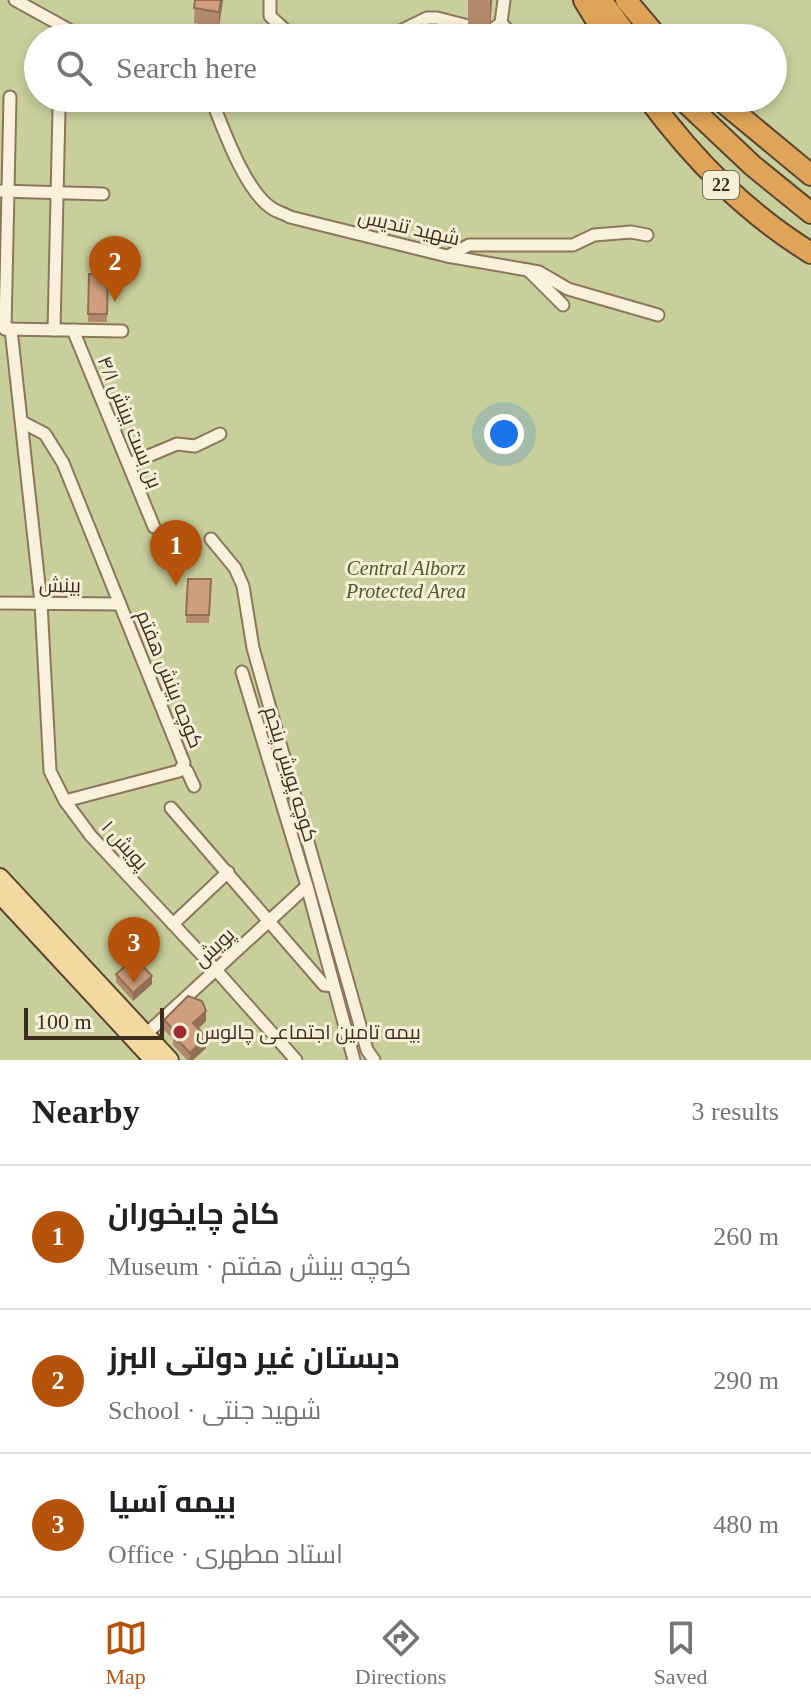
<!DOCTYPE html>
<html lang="en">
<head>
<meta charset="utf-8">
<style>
	body { margin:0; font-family:"Times New Roman",Cairo,serif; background:#f2f2f2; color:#202124 }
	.scale { position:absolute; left:24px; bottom:20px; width:140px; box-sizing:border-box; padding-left:8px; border:4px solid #3d2e20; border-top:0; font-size:22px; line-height:28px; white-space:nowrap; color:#3d2e20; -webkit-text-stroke:6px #f7eed8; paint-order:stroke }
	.you { position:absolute; left:504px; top:434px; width:28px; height:28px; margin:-20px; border:6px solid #fff; border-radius:50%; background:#1a73e8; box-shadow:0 0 0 12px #1a73e833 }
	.badge { display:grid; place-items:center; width:52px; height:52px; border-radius:50%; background:#b45309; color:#fff; font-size:26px; font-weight:700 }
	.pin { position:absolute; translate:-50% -66px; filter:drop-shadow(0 2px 4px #0008) }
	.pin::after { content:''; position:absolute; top:42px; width:28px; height:24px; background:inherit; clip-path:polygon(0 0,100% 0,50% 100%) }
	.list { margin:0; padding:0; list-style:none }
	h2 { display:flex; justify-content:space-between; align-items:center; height:104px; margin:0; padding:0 32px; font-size:34px }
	h2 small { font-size:26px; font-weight:400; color:#757577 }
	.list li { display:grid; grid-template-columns:52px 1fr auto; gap:24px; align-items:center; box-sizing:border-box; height:144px; padding:0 32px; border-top:2px solid #e0e0e0 }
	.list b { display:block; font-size:30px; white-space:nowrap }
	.list p { margin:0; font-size:26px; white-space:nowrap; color:#757577 }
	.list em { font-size:26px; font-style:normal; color:#757577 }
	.icon { flex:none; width:44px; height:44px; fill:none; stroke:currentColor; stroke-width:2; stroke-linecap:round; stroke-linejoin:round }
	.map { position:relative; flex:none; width:811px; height:1060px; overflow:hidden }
	.search { position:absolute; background:#fff; box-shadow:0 4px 12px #0003; left:24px; right:24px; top:24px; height:88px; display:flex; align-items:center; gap:20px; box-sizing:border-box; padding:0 28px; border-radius:44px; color:#757577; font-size:30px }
	.sheet { height:536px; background:#fff }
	nav { display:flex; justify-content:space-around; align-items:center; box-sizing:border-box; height:112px; border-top:2px solid #e0e0e0; background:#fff; font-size:22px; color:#757577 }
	nav a { display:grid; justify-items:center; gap:4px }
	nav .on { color:#b45309 }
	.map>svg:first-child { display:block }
</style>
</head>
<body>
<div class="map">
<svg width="811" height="1060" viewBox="0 0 811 1060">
	<rect width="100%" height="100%" fill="#f0e4c8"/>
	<path fill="#c9cf9b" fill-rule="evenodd" d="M0,0H811V1060H0ZM38,38H773V98H38Z"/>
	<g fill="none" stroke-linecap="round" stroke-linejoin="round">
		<defs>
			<g id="street">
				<path d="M15,0L84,38"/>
				<path d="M270,0V16L294,38"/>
				<path d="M501,23L504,0"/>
				<path d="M386,38L427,18H437L492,32"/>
				<path d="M495,38L493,29L501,23L508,30L504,38"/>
				<path d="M211,98C223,128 245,192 273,209C278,212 285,214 290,217L447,256L539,272L568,289L658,315"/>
				<path d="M0,191L103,194"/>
				<path d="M448,256L469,245H573L594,235L631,232L647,235"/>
				<path d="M528,270L563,305"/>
				<path d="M5,329L10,97"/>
				<path d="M5,329L122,331"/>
				<path d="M11,329L41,603L50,771L65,801L91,836L216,970L296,1060"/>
				<path d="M54,330L59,109"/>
				<path d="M73,330L154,527"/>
				<path d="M22,422L45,434L63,463L184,763L182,767"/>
				<path d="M129,464L177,444L195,446L220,434"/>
				<path d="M211,539L235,568L243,586L253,648L367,1050L374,1060"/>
				<path d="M0,603L120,604"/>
				<path d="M242,672L307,886L354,1060"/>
				<path d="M182,767L187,771L194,786"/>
				<path d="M65,801L179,771L182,767"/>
				<path d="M171,808L324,985L333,986"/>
				<path d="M173,924L228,872"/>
				<path d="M146,1034L307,886"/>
			</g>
			<g id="primary">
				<path d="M0,877L170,1060"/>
				<path d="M0,895L153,1060"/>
			</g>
			<g id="highway">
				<path d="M584,0L607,38"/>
				<path d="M601,0L629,38"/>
				<path d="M626,0L658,38"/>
				<path d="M648,98C694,160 745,212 811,253"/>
				<path d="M681,98L753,166L811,213"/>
				<path d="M718,98L811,175"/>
			</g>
		</defs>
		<use href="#street" stroke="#8d765c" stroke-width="15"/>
		<use href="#primary" stroke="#5b4430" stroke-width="20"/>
		<use href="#highway" stroke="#5b4430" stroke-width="24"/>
		<use href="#street" stroke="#faf1dc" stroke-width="11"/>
		<use href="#primary" stroke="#f3d9a0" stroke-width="16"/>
		<use href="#highway" stroke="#e0a458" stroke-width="20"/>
	</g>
	<g fill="#b2896c">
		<path d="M195,0H223L219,27L194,23Z"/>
		<path d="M468,0H492L490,27L468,24Z"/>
		<path d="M89,274L108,275L107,322H88Z"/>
		<path d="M188,579H211L209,623H186Z"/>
		<path d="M116,974L152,984L133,1001L116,982Z"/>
		<path d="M164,1020L206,1021L198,1029L206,1048L193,1060H187L173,1045V1039L164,1030Z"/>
	</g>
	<g fill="#916f58">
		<path d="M221,0H223L219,27V12Z"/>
		<path d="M490,0H492V2L490,27Z"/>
		<path d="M152,976V984L133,1001V993Z"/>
		<path d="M206,1011V1021L193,1034V1023Z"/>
		<path d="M206,1037V1048L193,1060H190V1053Z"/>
	</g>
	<g fill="#cf9f7d" stroke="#916f58" stroke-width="2">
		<path d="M195,0H221L219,12L194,8Z"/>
		<path d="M89,274L108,275L107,314H88Z"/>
		<path d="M188,579H211L209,615H186Z"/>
		<path d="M135,958L152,976L133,993L116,974Z"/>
		<path d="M188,996L202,1001L206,1011L193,1023L206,1037L190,1053L173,1035L176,1032L164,1020Z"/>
	</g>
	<circle fill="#9e2a2b" stroke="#f7eed8" stroke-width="3" cx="180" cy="1032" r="8"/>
	<g text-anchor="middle" stroke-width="6" stroke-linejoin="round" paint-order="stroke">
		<rect fill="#f7eed8" stroke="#756857" stroke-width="2" x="703" y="171" width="36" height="28" rx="6"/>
		<g font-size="18" font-weight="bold" fill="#3d2e20">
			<text x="721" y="191">22</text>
		</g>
		<g font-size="20" fill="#3d2e20" stroke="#f7eed8">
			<text transform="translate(409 227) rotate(13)" y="7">شهید تندیس</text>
			<text transform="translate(130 422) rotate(68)" y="7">بن بست بینش ۴/۱</text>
			<text transform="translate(60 585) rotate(1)" y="7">بینش</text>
			<text transform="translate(170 679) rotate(68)" y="7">کوچه بینش هفتم</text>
			<text transform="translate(291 774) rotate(73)" y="7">کوچه پویش پنجم</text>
			<text transform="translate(125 845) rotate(48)" y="7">پویش ۱</text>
			<text transform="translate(214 947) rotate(-43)" y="7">پویش</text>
		</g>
		<g font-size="20" font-style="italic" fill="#4d5a26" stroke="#f7eed8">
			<text x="406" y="575">Central Alborz<tspan x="406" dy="23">Protected Area</tspan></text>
		</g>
		<g font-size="20" fill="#3d2e20" stroke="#f7eed8" text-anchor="start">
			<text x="196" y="1039">بیمه تامین اجتماعی چالوس</text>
		</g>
	</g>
</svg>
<div class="scale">100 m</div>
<div class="you"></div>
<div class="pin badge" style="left:176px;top:586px">1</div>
<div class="pin badge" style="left:115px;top:302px">2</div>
<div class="pin badge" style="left:134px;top:983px">3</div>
<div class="search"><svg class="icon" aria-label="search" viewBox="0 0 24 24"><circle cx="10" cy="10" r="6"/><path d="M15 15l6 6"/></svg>Search here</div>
</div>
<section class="sheet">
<h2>Nearby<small>3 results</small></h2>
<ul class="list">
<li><span class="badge">1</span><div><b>کاخ چایخوران</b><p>Museum · کوچه بینش هفتم</p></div><em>260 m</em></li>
<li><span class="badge">2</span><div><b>دبستان غیر دولتی البرز</b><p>School · شهید جنتی</p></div><em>290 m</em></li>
<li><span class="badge">3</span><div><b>بیمه آسیا</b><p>Office · استاد مطهری</p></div><em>480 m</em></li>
</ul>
</section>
<nav>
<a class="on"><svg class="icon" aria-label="map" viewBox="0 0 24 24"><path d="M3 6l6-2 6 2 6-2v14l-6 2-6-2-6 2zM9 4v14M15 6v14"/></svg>Map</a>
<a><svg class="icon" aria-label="directions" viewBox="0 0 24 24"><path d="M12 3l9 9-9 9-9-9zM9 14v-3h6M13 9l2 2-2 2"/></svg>Directions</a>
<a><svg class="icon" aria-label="saved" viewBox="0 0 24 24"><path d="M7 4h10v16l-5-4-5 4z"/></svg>Saved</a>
</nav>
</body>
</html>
